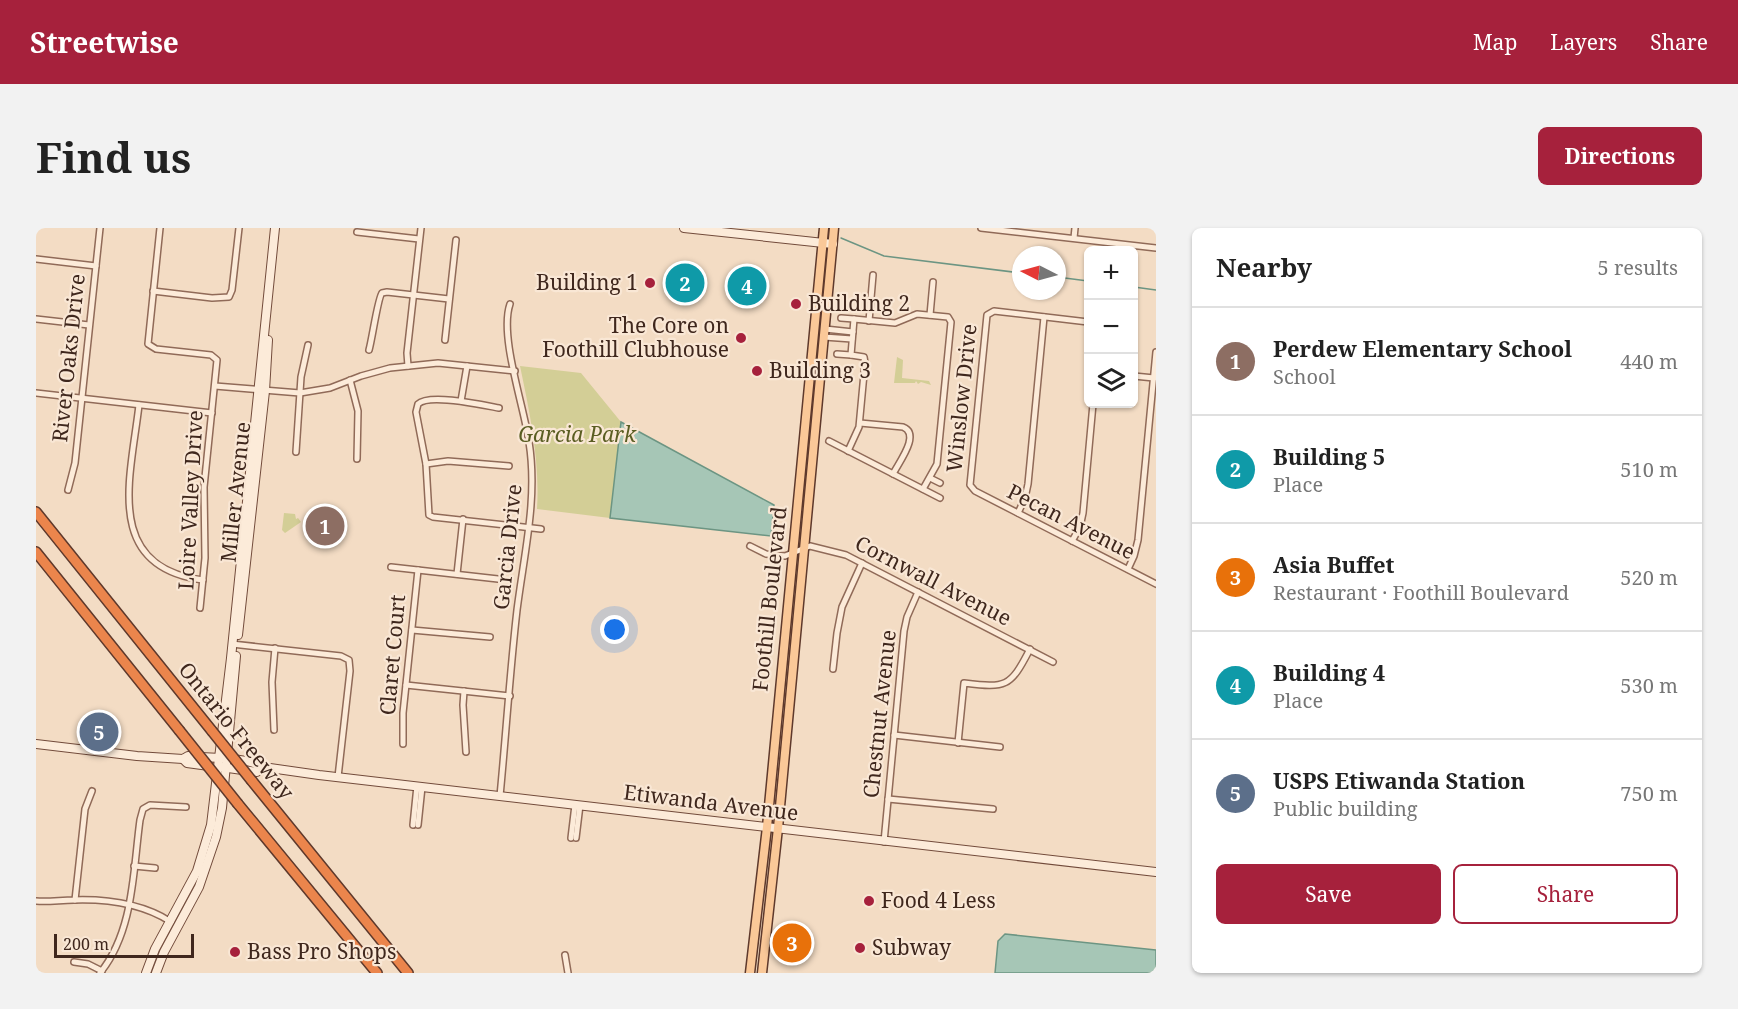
<!DOCTYPE html>
<html lang="en">
<head>
<meta charset="utf-8">
<style>
	body { margin:0; font-family:"Noto Serif",serif; background:#f2f2f2; color:#222 }
	.controls { position:absolute; right:18px; top:18px; display:grid; overflow:hidden; border-radius:9px; box-shadow:0 2px 4px #0004 }
	.controls button { width:54px; height:54px; display:grid; place-items:center; padding:0; border:0; border-bottom:2px solid #e0e0e0; background:#fff; color:#222; font:30px sans-serif }
	.compass { position:absolute; left:976px; top:18px; width:54px; height:54px; border-radius:50%; background:#fff; box-shadow:0 2px 4px #0004; rotate:276deg }
	.scale { position:absolute; left:18px; bottom:15px; width:140px; box-sizing:border-box; padding-left:6px; border:3px solid #3f271d; border-top:0; font-size:16px; line-height:21px; white-space:nowrap; color:#3f271d; -webkit-text-stroke:4px #f9e7d5; paint-order:stroke }
	.you { position:absolute; left:579px; top:402px; width:21px; height:21px; margin:-15px; border:4px solid #fff; border-radius:50%; background:#1a73e8; box-shadow:0 0 0 9px #1a73e833 }
	.badge { display:grid; place-items:center; width:39px; height:39px; border-radius:50%; background:#a6213c; color:#fff; font-size:20px; font-weight:700 }
	.pin { position:absolute; translate:-50% -50%; border:3px solid #fff; box-shadow:0 2px 6px #0006 }
	.list { margin:0; padding:0; list-style:none }
	h2 { display:flex; justify-content:space-between; align-items:center; height:78px; margin:0; padding:0 24px; font-size:26px }
	h2 small { font-size:20px; font-weight:400; color:#767676 }
	.list li { display:grid; grid-template-columns:39px 1fr auto; gap:18px; align-items:center; box-sizing:border-box; height:108px; padding:0 24px; border-top:2px solid #e0e0e0 }
	.list b { display:block; font-size:22px; white-space:nowrap }
	.list p { margin:0; font-size:20px; white-space:nowrap; color:#767676 }
	.list em { font-size:20px; font-style:normal; color:#767676 }
	.actions { display:flex; gap:12px; padding:18px 24px }
	.actions a { flex:1; padding:14px 0; border:2px solid #a6213c; border-radius:9px; text-align:center; font-size:21px; color:#a6213c }
	.actions .main { background:#a6213c; color:#fff }
	.icon { flex:none; width:33px; height:33px; fill:none; stroke:currentColor; stroke-width:2; stroke-linecap:round; stroke-linejoin:round }
	.map { position:relative; flex:none; width:1120px; height:745px; overflow:hidden; border-radius:9px }
	header { display:flex; align-items:center; gap:36px; box-sizing:border-box; height:84px; padding:0 30px; background:#a6213c; color:#fff }
	header strong { font-size:28px }
	nav { display:flex; gap:33px; margin-inline-start:auto; font-size:21px }
	.intro { display:flex; align-items:center; justify-content:space-between; box-sizing:border-box; height:144px; padding:0 36px }
	h1 { margin:0; font-size:42px }
	.button { padding:15px 27px; border-radius:9px; background:#a6213c; color:#fff; font-size:21px; font-weight:700 }
	main { display:flex; gap:36px; padding:0 36px }
	aside { flex:1; background:#fff; border-radius:9px; box-shadow:0 2px 4px #0004 }
	.map>svg:first-child { display:block }
</style>
</head>
<body>
<header>
<strong>Streetwise</strong>
<nav><a>Map</a><a>Layers</a><a>Share</a></nav>
</header>
<div class="intro"><h1>Find us</h1><a class="button">Directions</a></div>
<main>
<div class="map">
<svg width="1120" height="745" viewBox="0 0 1120 745">
	<rect width="100%" height="100%" fill="#f3dcc4"/>
	<g fill="#d3ce96">
		<path d="M861,129L867,132L866,150L893,153L895,157L885,154L882,156L880,153L879,155H858Z"/>
		<path d="M484,138L545,145L585,194L574,290L501,281C504,232 494,186 484,138Z"/>
		<path d="M248,285L259,286L260,291L262,290L265,294L249,305L246,302Z"/>
	</g>
	<g fill="#a6c6b6" stroke="#6c9583" stroke-width="1.5">
		<path d="M585,194L738,277L735,308L574,290Z"/>
		<path d="M969,706L1120,722V745H959L962,713Z"/>
	</g>
	<g fill="none" stroke-linecap="round" stroke-linejoin="round">
		<g stroke="#6c9583" stroke-width="1.5">
			<path d="M805,10L848,28L985,45"/>
			<path d="M1021,49L1052,53"/>
			<path d="M1098,59L1120,62"/>
		</g>
		<defs>
			<g id="minor">
				<path d="M124,0L112,116L120,121L175,127L181,132L168,259L169,330L164,380"/>
				<path d="M945,0L1120,20"/>
				<path d="M321,4L383,11"/>
				<path d="M1038,10L1039,0"/>
				<path d="M0,31L60,38"/>
				<path d="M117,63L176,70L193,69L196,62L203,0"/>
				<path d="M894,87L897,54"/>
				<path d="M805,90L818,91"/>
				<path d="M0,91L53,97"/>
				<path d="M833,93L837,47"/>
				<path d="M1052,94L958,83L951,87L934,257L939,263L1120,356"/>
				<path d="M789,101L817,104"/>
				<path d="M788,109L816,111"/>
				<path d="M409,112L420,12"/>
				<path d="M333,122C336,112 342,69 346,65L351,64L413,71"/>
				<path d="M801,126L815,127"/>
				<path d="M372,138L371,125L385,0"/>
				<path d="M1098,148L1118,150"/>
				<path d="M314,152L322,183L321,231"/>
				<path d="M179,158L264,165L294,160L325,148L354,140L402,135L479,143"/>
				<path d="M0,165L176,185"/>
				<path d="M425,173L431,138"/>
				<path d="M103,177C95,248 66,339 167,352"/>
				<path d="M463,180C447,177 393,165 382,176L380,184L390,236L393,287L397,289L505,301"/>
				<path d="M824,195L867,199C885,206 863,234 857,246"/>
				<path d="M793,213L904,270"/>
				<path d="M812,223L823,199L829,135L828,129L815,127L818,91L859,95L881,86L912,89L915,94L901,236L887,261"/>
				<path d="M260,224L265,149L272,117"/>
				<path d="M390,236L412,233L473,238"/>
				<path d="M894,250L904,255"/>
				<path d="M32,262L39,235L64,0"/>
				<path d="M982,285L989,270L992,256L1008,89"/>
				<path d="M1036,313L1044,299L1047,285L1057,176"/>
				<path d="M714,318L730,326L749,328L774,318L810,327L1017,434"/>
				<path d="M355,339L462,351"/>
				<path d="M1092,341L1098,328L1102,312L1120,124"/>
				<path d="M421,346L427,291"/>
				<path d="M376,402L454,409"/>
				<path d="M196,416L305,428L313,432L314,443L302,549"/>
				<path d="M797,441L801,405L806,379L826,335"/>
				<path d="M370,457L474,468"/>
				<path d="M428,463L427,477L430,524"/>
				<path d="M238,502L236,454L239,420"/>
				<path d="M858,507L964,519"/>
				<path d="M922,515L928,455C970,460 974,460 994,421"/>
				<path d="M367,516V485L382,342"/>
				<path d="M464,568C470,506 474,443 481,382C488,326 502,270 493,214C488,178 463,108 474,76"/>
				<path d="M852,571L957,581"/>
				<path d="M377,597L381,558"/>
				<path d="M382,597L386,559"/>
				<path d="M535,610L539,577"/>
				<path d="M540,610L544,577"/>
				<path d="M848,614L868,403L871,389L882,364"/>
				<path d="M98,638L119,640"/>
				<path d="M39,672L49,581L56,563"/>
				<path d="M0,673C13,674 25,672 38,672C71,671 107,676 135,694"/>
				<path d="M529,727L532,745"/>
				<path d="M38,734L52,736L66,743"/>
				<path d="M64,745C98,703 97,643 104,592L107,581L114,577L150,579"/>
			</g>
			<g id="secondary">
				<path d="M648,0L797,16"/>
				<path d="M202,407L229,163L232,112"/>
				<path d="M0,516L101,528L147,531L152,528C170,530 213,529 227,539L283,547C562,579 841,613 1120,644"/>
				<path d="M147,531L151,535L173,538"/>
				<path d="M185,539L221,544L227,539"/>
				<path d="M110,745L119,721L161,643L175,597L195,430L239,0"/>
				<path d="M120,745L128,724L163,659L180,609L186,580L200,428"/>
			</g>
			<g id="primary">
				<path d="M714,745L731,599L788,0"/>
				<path d="M726,745L742,600L798,0"/>
			</g>
			<g id="motorway">
				<path d="M0,284L176,503"/>
				<path d="M0,324L143,502"/>
				<path d="M216,553L372,745"/>
				<path d="M202,576L341,745"/>
			</g>
		</defs>
		<use href="#minor" stroke="#906a58" stroke-width="8"/>
		<use href="#secondary" stroke="#724b3b" stroke-width="10"/>
		<use href="#primary" stroke="#5e392c" stroke-width="11"/>
		<use href="#motorway" stroke="#5e392c" stroke-width="12"/>
		<use href="#minor" stroke="#fcebd9" stroke-width="5"/>
		<use href="#secondary" stroke="#fcebd9" stroke-width="8"/>
		<use href="#primary" stroke="#fac898" stroke-width="8"/>
		<use href="#motorway" stroke="#eb854c" stroke-width="9"/>
		<defs>
			<g id="motorway-bridge">
				<path d="M143,502L202,576"/>
				<path d="M176,503L216,553"/>
			</g>
		</defs>
		<use href="#motorway-bridge" stroke="#5e392c" stroke-width="12" stroke-linecap="butt"/>
		<use href="#motorway-bridge" stroke="#eb854c" stroke-width="9"/>
	</g>
	<g fill="#a6213c" stroke="#f9e7d5" stroke-width="2">
		<circle cx="614" cy="55" r="6"/>
		<circle cx="760" cy="76" r="6"/>
		<circle cx="705" cy="110" r="6"/>
		<circle cx="721" cy="143" r="6"/>
		<circle cx="833" cy="673" r="6"/>
		<circle cx="824" cy="720" r="6"/>
		<circle cx="199" cy="724" r="6"/>
	</g>
	<g text-anchor="middle" stroke-width="4.5" stroke-linejoin="round" paint-order="stroke">
		<g font-size="21" fill="#3f271d" stroke="#f9e7d5" text-anchor="start">
			<text x="602" y="62" text-anchor="end">Building 1</text>
			<text x="772" y="83">Building 2</text>
			<text x="693" y="105" text-anchor="end">The Core on<tspan x="693" dy="24">Foothill Clubhouse</tspan></text>
			<text x="733" y="150">Building 3</text>
			<text x="845" y="680">Food 4 Less</text>
			<text x="836" y="727">Subway</text>
			<text x="211" y="731">Bass Pro Shops</text>
		</g>
		<g font-size="21" fill="#3f271d" stroke="#f9e7d5">
			<text transform="translate(33 130) rotate(-84)" y="7">River Oaks Drive</text>
			<text transform="translate(926 170) rotate(-84)" y="7">Winslow Drive</text>
			<text transform="translate(200 264) rotate(-84)" y="7">Miller Avenue</text>
			<text transform="translate(155 272) rotate(-87)" y="7">Loire Valley Drive</text>
			<text transform="translate(1035 294) rotate(27)" y="7">Pecan Avenue</text>
			<text transform="translate(472 319) rotate(-84)" y="7">Garcia Drive</text>
			<text transform="translate(897 353) rotate(27)" y="7">Cornwall Avenue</text>
			<text transform="translate(734 371) rotate(-84)" y="7">Foothill Boulevard</text>
			<text transform="translate(357 427) rotate(-85)" y="7">Claret Court</text>
			<text transform="translate(844 486) rotate(-84)" y="7">Chestnut Avenue</text>
			<text transform="translate(200 503) rotate(51)" y="7">Ontario Freeway</text>
			<text transform="translate(675 575) rotate(7)" y="7">Etiwanda Avenue</text>
		</g>
		<g font-size="21" font-style="italic" fill="#5a5d22" stroke="#f9e7d5">
			<text x="541" y="214">Garcia Park</text>
		</g>
	</g>
</svg>
<div class="controls">
<button>+</button>
<button>−</button>
<button><svg class="icon" aria-label="layers" viewBox="0 0 24 24"><path d="M12 4l9 5-9 5-9-5zM3 14l9 5 9-5"/></svg></button>
</div>
<svg class="compass" viewBox="-18 -18 36 36"><path d="M0-13l5 13h-10z" fill="#e53935"/><path d="M0 13l5-13h-10z" fill="#767676"/></svg>
<div class="scale">200 m</div>
<div class="you"></div>
<div class="pin badge" style="left:289px;top:298px;background:#8d6e63">1</div>
<div class="pin badge" style="left:649px;top:55px;background:#0f9aa8">2</div>
<div class="pin badge" style="left:756px;top:715px;background:#e8710a">3</div>
<div class="pin badge" style="left:711px;top:58px;background:#0f9aa8">4</div>
<div class="pin badge" style="left:63px;top:504px;background:#5c6f8a">5</div>
</div>
<aside>
<h2>Nearby<small>5 results</small></h2>
<ul class="list">
<li><span class="badge" style="background:#8d6e63">1</span><div><b>Perdew Elementary School</b><p>School</p></div><em>440 m</em></li>
<li><span class="badge" style="background:#0f9aa8">2</span><div><b>Building 5</b><p>Place</p></div><em>510 m</em></li>
<li><span class="badge" style="background:#e8710a">3</span><div><b>Asia Buffet</b><p>Restaurant · Foothill Boulevard</p></div><em>520 m</em></li>
<li><span class="badge" style="background:#0f9aa8">4</span><div><b>Building 4</b><p>Place</p></div><em>530 m</em></li>
<li><span class="badge" style="background:#5c6f8a">5</span><div><b>USPS Etiwanda Station</b><p>Public building</p></div><em>750 m</em></li>
</ul>
<div class="actions"><a class="main">Save</a><a>Share</a></div>
</aside>
</main>
</body>
</html>
